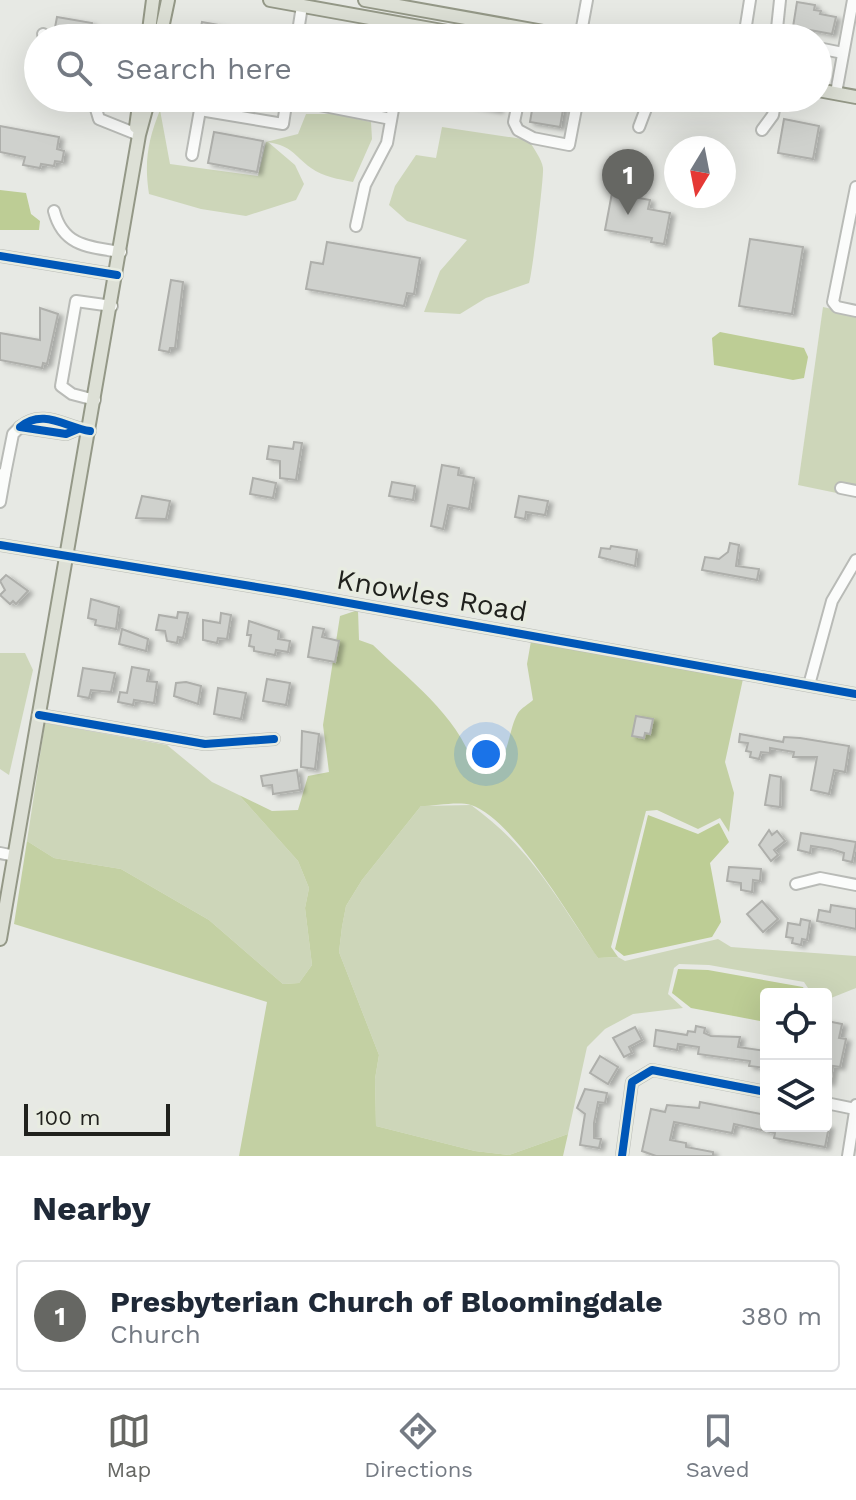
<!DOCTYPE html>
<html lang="en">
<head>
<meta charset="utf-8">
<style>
	body { margin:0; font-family:"Work Sans",sans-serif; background:#f2f2f3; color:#1f2937 }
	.controls { position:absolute; right:24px; bottom:24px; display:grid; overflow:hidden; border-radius:8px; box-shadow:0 8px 32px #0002 }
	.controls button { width:72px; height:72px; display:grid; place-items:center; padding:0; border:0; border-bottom:2px solid #e0e1e3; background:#fff; color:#1f2937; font:40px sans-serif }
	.compass { position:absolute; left:664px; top:136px; width:72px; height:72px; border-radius:50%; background:#fff; box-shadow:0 8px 32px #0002; rotate:190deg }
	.scale { position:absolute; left:24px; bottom:20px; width:146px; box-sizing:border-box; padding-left:8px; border:4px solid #20211d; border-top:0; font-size:22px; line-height:28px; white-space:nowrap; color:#20211d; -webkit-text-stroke:6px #e8ece1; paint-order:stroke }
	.you { position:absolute; left:486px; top:754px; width:28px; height:28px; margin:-20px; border:6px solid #fff; border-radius:50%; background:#1a73e8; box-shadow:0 0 0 12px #1a73e833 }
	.badge { display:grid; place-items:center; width:52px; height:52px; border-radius:50%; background:#666763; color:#fff; font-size:26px; font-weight:700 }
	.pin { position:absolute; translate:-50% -66px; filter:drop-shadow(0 2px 4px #0008) }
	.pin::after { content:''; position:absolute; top:42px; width:28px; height:24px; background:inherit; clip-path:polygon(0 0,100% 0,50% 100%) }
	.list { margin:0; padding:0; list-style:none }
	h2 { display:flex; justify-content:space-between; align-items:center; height:104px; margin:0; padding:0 32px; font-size:34px }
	h2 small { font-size:26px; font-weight:400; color:#747a83 }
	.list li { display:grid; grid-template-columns:52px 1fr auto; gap:24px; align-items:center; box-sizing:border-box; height:112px; margin:0 16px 16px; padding:0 16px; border:2px solid #e0e1e3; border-radius:8px }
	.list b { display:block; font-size:30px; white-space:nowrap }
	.list p { margin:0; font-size:26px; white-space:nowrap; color:#747a83 }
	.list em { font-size:26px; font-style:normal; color:#747a83 }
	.icon { flex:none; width:44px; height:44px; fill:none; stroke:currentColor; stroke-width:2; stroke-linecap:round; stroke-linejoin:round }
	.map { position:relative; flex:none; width:856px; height:1156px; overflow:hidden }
	.search { position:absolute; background:#fff; box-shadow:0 8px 32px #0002; left:24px; right:24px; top:24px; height:88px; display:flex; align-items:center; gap:20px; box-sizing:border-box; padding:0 28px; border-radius:44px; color:#747a83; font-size:30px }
	.sheet { height:232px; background:#fff }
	nav { display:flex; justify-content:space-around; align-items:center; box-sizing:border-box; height:112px; border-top:2px solid #e0e1e3; background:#fff; font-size:22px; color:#747a83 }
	nav a { display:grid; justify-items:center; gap:4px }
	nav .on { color:#666763 }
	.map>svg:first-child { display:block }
</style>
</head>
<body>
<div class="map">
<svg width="856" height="1156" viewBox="0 0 856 1156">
	<defs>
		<filter id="shadow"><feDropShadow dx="4.5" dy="2.5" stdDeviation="2" flood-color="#0004"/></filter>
	</defs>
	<rect width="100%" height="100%" fill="#e7e9e4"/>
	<g fill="#cdd6b9">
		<path d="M160,110L170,164L258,176L266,142L298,134L306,114H333L371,122L372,139L353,182C339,179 323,177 311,168C292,154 294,147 268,142L295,165L304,184L296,200L246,216L201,209L149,194C144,162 148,140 160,110Z"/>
		<path d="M442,127L529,140C533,148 542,159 543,168C544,177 532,275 529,283L486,298L460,314L424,312L440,271L467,240L407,221L389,205L395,186L416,155L436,158Z"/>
		<path d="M823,307L856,314V497L798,485Z"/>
		<path d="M0,653H25L33,670L9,775L0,769Z"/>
		<path d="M45,723L167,745L212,782L239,795L298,861L309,888L305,908L312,965L299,983L283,984L209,920L121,869L54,858L27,841Z"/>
		<path d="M471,805C532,849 556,898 598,958L618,957L625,961L718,939L731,947L856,956V988L826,1000V994H812L804,982L709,965L679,964L674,968L668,994L683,1008L633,1014L605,1029L587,1047L568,1134L509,1155L475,1151L376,1126L375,1079L379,1055L339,952L342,927L346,906L362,880L421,806Z"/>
	</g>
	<path fill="#c3d0a3" d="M358,610L359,640L373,645C408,679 461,718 474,768C510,779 506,732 518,713C521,708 529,704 533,700L527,664L531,641L743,679L725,762L734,793L729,832L720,818L698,829L657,810L646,811L611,947L618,957L598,958C572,921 514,819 471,805C458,801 435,806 421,806L362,880L346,906L342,927L339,952L379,1055L375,1079L376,1126L475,1151L509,1155L568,1134L563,1156H239L267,1002L14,924L27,841L54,858L121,869L209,920L283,984L299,983L312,965L305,908L309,888L298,861L239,795L272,811L298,810L308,776L329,772L323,725L340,616Z"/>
	<g fill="#bdcd95">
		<path d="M0,190L26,193L31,214L40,221L39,230H0Z"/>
		<path d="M720,332L804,348L808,357L804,378L793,380L714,365L712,338Z"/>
		<path d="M648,815L698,834L719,823L729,842L710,863L721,922L712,937L624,956L615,949Z"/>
		<path d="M678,969L708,970L803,987L807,994H766V1022L691,1008L672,993Z"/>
	</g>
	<g fill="#cfd1cd" stroke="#aeafab" stroke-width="2" filter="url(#shadow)">
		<path d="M797,2L815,5L814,10L821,11L820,14L836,17L832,34L793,27Z"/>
		<path d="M57,17L92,23L89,38H53Z"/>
		<path d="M202,22L268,34L267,38L199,36Z"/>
		<path d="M456,98H500L498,110L455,102Z"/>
		<path d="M534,98H565L560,127L530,122Z"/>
		<path d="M784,119L819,126L813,159L778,153Z"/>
		<path d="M0,126L59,137L57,149L64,151L62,162L55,161L54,166L41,164L40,168L23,165L25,157L0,152Z"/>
		<path d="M214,132L263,141L257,172L208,163Z"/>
		<path d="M612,193L650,200L648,209L670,213L664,244L651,242L652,238L605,230Z"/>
		<path d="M750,239L803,247L792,314L739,306Z"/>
		<path d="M327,242L420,258L414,294L407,293L404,306L306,289L311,262L323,264Z"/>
		<path d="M171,280L183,282L175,348H170L169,352L159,350Z"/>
		<path d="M40,308L58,314L47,364L43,363L42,368L0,360V333L40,340Z"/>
		<path d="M294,442L302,443L296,480L280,478V461L267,459L269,446L293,449Z"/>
		<path d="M442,465L459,468L458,475L474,478L469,509L448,505L443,529L431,526Z"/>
		<path d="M253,478L276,483L273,498L250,494Z"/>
		<path d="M392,482L415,486L413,500L389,496Z"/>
		<path d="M142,496L170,501L166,519L136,518Z"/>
		<path d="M519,496L548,501L545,515L526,512L525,519L515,517Z"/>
		<path d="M730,543L739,545L736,566L759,569L757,580L702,570L705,557L719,559L728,552Z"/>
		<path d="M611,546L637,550L635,566L599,557L601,548L610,549Z"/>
		<path d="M6,575L28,591L16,604L13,601L10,604L0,595L5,590L0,581Z"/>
		<path d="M91,599L119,607L116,629L95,625L96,620L88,618Z"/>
		<path d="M178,612L188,613L183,638L178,637L177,643L167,641L165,631L156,630L159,615L177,618Z"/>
		<path d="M221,613L231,615L227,639L218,638L217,643L203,640V620L220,623Z"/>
		<path d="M249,621L279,631L278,639L290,641L288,652L276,650L275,655L254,651V647L249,646L251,635H247Z"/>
		<path d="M313,627L324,629L322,637L339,641L335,662L308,657Z"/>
		<path d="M122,629L148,639L146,651L119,644Z"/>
		<path d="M132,667L149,670L147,681L157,682L154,703L134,700L133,705L118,702L120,692L127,693Z"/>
		<path d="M83,668L115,673L111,692L91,690L89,698L78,696Z"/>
		<path d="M267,679L290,683L286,705L263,701Z"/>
		<path d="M186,682L201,686L198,704L174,696L176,683Z"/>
		<path d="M218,688L246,693L241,719L214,714Z"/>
		<path d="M636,716L653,719L650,734L645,733L644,738L632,736Z"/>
		<path d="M302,731L319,734L315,769L301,767Z"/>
		<path d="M740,734L783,742L784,737L800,738L849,746L845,772L834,770L829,794L811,790L817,757H793L794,752L770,748V753L761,752L759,759L750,757L751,752L746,751L748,743L739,742Z"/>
		<path d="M297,770L300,790L273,794L272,785L263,786L261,776Z"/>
		<path d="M770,775L781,777L780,807L765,805Z"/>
		<path d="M769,830L772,835L777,831L785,841L774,850L778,855L771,861L759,845Z"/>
		<path d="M801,833L856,842L852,862L843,860L844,853L831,849L811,846L810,853L798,850Z"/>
		<path d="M729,867L761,869L760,881L753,880L752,892L741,890V883L727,881Z"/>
		<path d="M762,901L778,919L763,932L747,914Z"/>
		<path d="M831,905L856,909V929L817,921L819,910L830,912Z"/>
		<path d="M801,919L810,921L807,940L802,939L801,945L792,943L793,938L786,937L788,923L800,925Z"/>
		<path d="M827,1021L842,1024L839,1038L846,1039L840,1067L833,1066L830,1083L826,1082Z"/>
		<path d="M696,1026L705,1028L704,1033L711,1036L740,1037L738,1047L766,1051V1068L749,1066L750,1061L698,1054L699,1047L678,1044L677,1050L654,1046L656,1030L687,1035L688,1031L695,1032Z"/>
		<path d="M635,1027L642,1040L629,1047L632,1053L624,1057L613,1038Z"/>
		<path d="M600,1056L618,1067L608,1084L590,1073Z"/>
		<path d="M585,1089L607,1093L605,1103L598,1102L594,1123V1138L601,1139L599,1148L580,1145L585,1114L577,1108Z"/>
		<path d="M700,1102L766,1115V1126L809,1129L810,1126H829L825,1147L774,1138L775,1133L734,1124L732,1133L674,1122L670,1140L686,1143V1147L713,1152V1156H656L642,1151L651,1109L665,1112L667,1105L699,1108Z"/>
	</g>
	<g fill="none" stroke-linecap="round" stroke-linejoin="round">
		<defs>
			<g id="minor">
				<path d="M43,34L44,38"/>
				<path d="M277,38L278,32L298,35"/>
				<path d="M297,38L302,6"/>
				<path d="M412,38L415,26"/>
				<path d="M580,38L587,0"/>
				<path d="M744,38L750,0"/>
				<path d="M776,38L780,0"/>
				<path d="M818,48L843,53"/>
				<path d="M836,93L853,0"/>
				<path d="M203,98L200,110L283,124L287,98"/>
				<path d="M283,98L391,119"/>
				<path d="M519,98L514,122L518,130L533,138L569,145L578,98"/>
				<path d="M93,99L99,119L139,135"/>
				<path d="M639,127L650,98"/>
				<path d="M762,130L773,115L776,98"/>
				<path d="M192,155L200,110"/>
				<path d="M856,187L833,302L837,307L856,311"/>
				<path d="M54,211C63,246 88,247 121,252"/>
				<path d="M356,226L365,185L387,143L395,98"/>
				<path d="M0,256L117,275"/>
				<path d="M95,400L72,394L61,386L76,301L112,306"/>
				<path d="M78,429L66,434L20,427C43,408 65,427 90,431"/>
				<path d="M5,474L13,434L20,427"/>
				<path d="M841,488L856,491"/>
				<path d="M0,502L5,474H2"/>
				<path d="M0,545L287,592L856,694"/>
				<path d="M809,685L832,601L856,560"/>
				<path d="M39,715L205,744L274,739"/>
				<path d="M0,853L15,856"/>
				<path d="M796,884L820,878L856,885"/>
				<path d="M826,1103L855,1109"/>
				<path d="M622,1156L632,1082L652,1070L766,1092"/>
				<path d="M848,1156L856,1105"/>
			</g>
			<g id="major">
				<path d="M270,0L481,38"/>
				<path d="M365,0L577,38"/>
				<path d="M148,38L153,0"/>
				<path d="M160,38L168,0"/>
				<path d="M818,90L856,97"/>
				<path d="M136,127L140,98"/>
				<path d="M0,939L139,135L149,98"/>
			</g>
		</defs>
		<use href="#minor" stroke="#b9bbb7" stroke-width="14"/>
		<use href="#major" stroke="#949887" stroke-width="16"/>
		<use href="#minor" stroke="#fbfcfb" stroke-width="10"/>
		<use href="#major" stroke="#dde0d6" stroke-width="12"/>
		<defs>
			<g id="cycleway">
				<path d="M0,256L117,275"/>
				<path d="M78,429L66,434L20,427C43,408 65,427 90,431"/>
				<path d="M0,545L287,592L856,694"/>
				<path d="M39,715L205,744L274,739"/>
				<path d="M622,1156L632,1082L652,1070L766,1092"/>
			</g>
		</defs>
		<use href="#cycleway" stroke="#e8ece1" stroke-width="13"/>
		<use href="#cycleway" stroke="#0057b8" stroke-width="8"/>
	</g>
	<g text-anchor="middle" stroke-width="7" stroke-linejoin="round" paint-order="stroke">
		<g font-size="28" fill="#20211d" stroke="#e8ece1">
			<text transform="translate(432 595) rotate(10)" y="10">Knowles Road</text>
		</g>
	</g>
</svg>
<div class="controls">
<button><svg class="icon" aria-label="locate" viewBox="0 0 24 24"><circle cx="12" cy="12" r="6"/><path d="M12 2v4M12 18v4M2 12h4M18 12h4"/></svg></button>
<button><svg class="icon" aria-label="layers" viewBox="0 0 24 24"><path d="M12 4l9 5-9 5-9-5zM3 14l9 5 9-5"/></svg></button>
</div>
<svg class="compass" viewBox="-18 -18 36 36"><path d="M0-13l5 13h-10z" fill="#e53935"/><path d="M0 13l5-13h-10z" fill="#747a83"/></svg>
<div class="scale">100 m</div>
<div class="you"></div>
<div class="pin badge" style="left:628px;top:215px">1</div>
<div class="search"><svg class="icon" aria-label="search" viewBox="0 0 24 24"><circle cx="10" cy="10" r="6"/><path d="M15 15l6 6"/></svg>Search here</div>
</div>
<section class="sheet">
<h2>Nearby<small></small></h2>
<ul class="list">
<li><span class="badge">1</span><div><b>Presbyterian Church of Bloomingdale</b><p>Church</p></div><em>380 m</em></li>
</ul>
</section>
<nav>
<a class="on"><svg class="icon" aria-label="map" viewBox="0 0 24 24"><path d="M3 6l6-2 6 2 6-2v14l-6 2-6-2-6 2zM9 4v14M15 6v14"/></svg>Map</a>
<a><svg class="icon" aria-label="directions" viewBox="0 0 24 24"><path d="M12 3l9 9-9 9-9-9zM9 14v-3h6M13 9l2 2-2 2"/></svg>Directions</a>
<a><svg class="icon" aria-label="saved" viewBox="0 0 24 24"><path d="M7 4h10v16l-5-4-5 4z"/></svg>Saved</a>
</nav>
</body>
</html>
